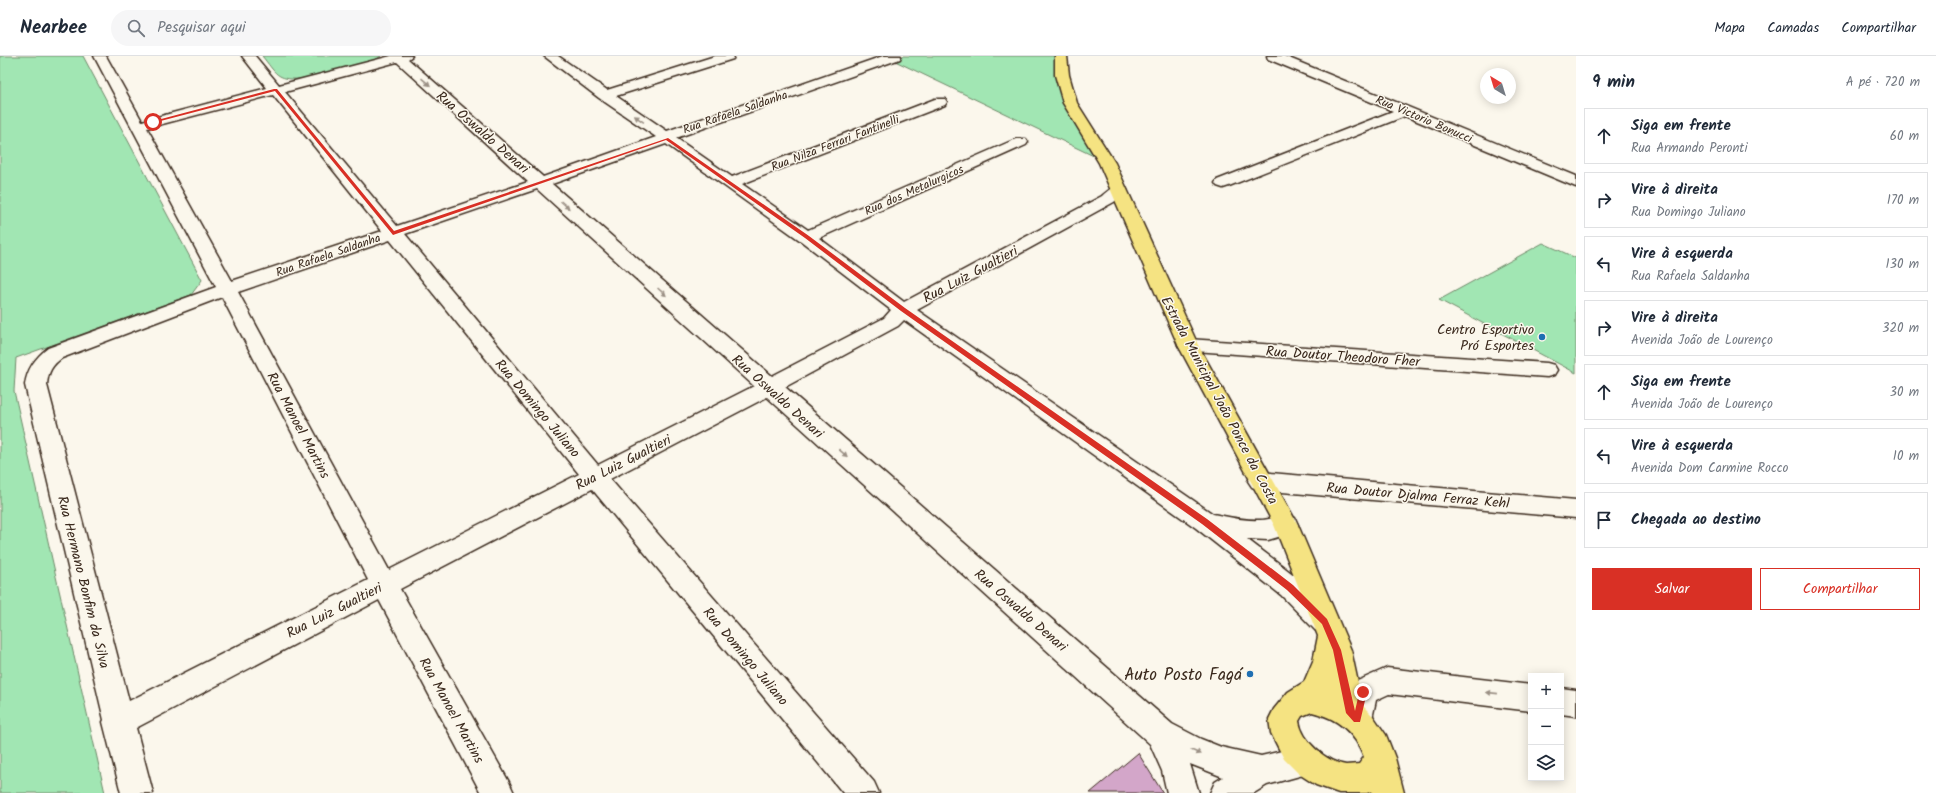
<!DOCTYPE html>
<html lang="pt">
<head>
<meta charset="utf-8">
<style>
	body { margin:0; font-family:Kalam,sans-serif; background:#f6f6f7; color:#1f2937 }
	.controls { position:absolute; right:12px; bottom:12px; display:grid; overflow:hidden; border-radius:0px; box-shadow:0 2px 10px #0003 }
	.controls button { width:36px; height:36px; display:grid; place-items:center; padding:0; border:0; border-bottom:1px solid #e0e1e3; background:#fff; color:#1f2937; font:20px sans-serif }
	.compass { position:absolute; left:1480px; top:12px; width:36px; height:36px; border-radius:50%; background:#fff; box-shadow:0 2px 10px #0003; rotate:322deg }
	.stop { position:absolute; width:12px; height:12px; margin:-9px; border:3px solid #d93025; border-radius:50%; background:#fff }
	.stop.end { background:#d93025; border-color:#fff; box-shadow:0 1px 4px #0008 }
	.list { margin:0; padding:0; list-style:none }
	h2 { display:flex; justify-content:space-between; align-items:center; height:52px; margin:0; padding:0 16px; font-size:17px }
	h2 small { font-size:13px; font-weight:400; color:#747a83 }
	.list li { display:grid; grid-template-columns:26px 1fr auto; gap:12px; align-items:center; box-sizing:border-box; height:56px; margin:0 8px 8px; padding:0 8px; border:1px solid #e0e1e3; border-radius:0px }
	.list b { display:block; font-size:15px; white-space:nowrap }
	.list p { margin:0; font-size:13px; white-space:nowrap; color:#747a83 }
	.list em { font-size:13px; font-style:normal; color:#747a83 }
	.actions { display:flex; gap:8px; padding:12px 16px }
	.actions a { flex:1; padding:9px 0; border:1px solid #d93025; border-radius:0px; text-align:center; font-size:14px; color:#d93025 }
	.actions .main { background:#d93025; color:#fff }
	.icon { flex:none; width:22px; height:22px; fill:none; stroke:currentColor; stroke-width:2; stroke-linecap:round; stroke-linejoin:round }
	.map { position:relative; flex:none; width:1576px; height:737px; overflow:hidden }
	header { display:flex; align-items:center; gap:24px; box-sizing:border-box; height:56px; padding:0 20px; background:#fff; border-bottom:1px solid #e0e1e3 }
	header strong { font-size:19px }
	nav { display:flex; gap:22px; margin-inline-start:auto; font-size:14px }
	.search { width:280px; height:36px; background:#f6f6f7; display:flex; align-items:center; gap:10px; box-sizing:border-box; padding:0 14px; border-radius:22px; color:#747a83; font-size:15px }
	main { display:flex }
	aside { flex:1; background:#fff }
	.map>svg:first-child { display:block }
</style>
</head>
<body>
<header>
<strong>Nearbee</strong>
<div class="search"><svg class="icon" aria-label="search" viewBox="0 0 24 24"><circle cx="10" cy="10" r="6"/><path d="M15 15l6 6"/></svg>Pesquisar aqui</div>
<nav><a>Mapa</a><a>Camadas</a><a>Compartilhar</a></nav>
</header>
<main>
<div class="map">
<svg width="1576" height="737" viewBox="0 0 1576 737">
	<rect width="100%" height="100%" fill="#fbf7ec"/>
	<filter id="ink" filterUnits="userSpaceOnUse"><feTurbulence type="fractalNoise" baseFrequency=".025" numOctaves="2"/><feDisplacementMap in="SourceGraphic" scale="8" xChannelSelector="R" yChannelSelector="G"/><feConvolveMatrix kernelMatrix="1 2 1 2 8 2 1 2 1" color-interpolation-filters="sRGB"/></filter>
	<g filter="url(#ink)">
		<g fill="#a1e6b3" stroke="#6e8868">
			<path d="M0,0H83L202,224L191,239L16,302L14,335L105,737H0Z"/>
			<path d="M262,0H381L374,5L300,23C276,24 276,17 262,0Z"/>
			<path d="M904,0H1056L1102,104L893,4Z"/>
			<path d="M1543,187L1576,202V317L1439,244Z"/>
		</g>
		<path fill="#d3a6c9" stroke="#3b2a1e" d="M1138,697L1163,737H1090Z"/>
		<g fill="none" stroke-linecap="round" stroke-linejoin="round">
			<defs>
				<g id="minor">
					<path d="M94,0H106L142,65L267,32L242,0H255L279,29L391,0H412L408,3L543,121L656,81L599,42L544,0H558L607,34L715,0H734L733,3L616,40L667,75L883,0H901L900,3L676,82L732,121L935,43H945L947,46L945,49L742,128L808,174L1016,83H1026L1028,86L1026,89L819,182L904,246L1102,140C1110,133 1115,128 1125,131L1127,134L1114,146L917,254L1213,458C1228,461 1244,465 1260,464C1273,464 1282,458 1295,462L1298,469L1295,476L1268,484L1247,483C1272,503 1325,538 1338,566L1335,574L1325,578L1315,574L1281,539L1196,472L904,264L898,270L785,331L1172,668L1201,683L1221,691L1261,700L1303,690L1314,694L1318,705L1314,716L1267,729L1254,737H1210L1215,726L1223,721L1190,708L1199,737H1167L1162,715L1150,688L767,341L610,423L874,726L879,737H843L592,433L400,533L509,726L514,737H481L379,544L136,672L153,737H121L103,666L104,664L25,329C27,313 35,302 48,292L216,231ZM397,6L528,126L397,170L285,36ZM273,39L382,175L232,225L147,72ZM666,88L801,185L891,254L884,262L772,320L552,128ZM537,133L754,330L598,409L405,178ZM390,184L579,418L389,514L238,236ZM222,241L368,524L129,645L47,329C48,316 52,309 62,302Z"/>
					<path d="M1267,0H1284L1576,120V131L1405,60L1229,130L1223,132L1217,130L1215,127L1217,124L1393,55L1268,3Z"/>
					<path d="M1188,283L1547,307L1554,309L1557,314L1554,319L1547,321L1181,294L1178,289L1181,284Z"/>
					<path d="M1260,416L1576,444V462L1260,434L1252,431L1248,425L1252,419Z"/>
					<path d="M1387,612L1531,629V655L1389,638L1376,644L1372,663L1367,673L1357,677L1347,673L1342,663L1349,636L1353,627Z"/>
					<path d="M1561,632L1576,634V660L1561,658Z"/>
				</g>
				<path id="major" d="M1055,0H1067L1069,19L1077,47L1115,107L1198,289L1298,469L1351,594L1363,650L1373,660L1386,679L1395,702L1404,737H1372V735L1367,737H1339L1316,729L1299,718L1284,703L1271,677L1269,663L1274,653L1288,636L1304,626L1313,605L1318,580L1274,469L1178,289L1099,107L1063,47L1055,19ZM1312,656C1337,662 1355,676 1364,701L1359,708C1355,708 1350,709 1346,709C1326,706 1302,685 1299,665L1302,660Z"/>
			</defs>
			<use href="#minor" stroke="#3b2a1e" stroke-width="3"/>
			<use href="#major" stroke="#3b2a1e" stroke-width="3"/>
			<use href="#minor" fill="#fbf7ec" fill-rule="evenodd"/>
			<use href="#major" fill="#f5e382" fill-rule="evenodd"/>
		</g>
		<defs><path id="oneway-solid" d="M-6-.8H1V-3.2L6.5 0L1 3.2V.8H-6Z"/></defs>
		<g fill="#9b9085">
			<use href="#oneway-solid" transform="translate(426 26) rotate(41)"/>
			<use href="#oneway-solid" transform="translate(639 63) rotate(-145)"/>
			<use href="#oneway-solid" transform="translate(565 149) rotate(42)"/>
			<use href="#oneway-solid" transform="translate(662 236) rotate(42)"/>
			<use href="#oneway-solid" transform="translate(843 397) rotate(41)"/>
			<use href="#oneway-solid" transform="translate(1492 637) rotate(-174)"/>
			<use href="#oneway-solid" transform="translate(1196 696) rotate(23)"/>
		</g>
	</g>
	<path fill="#d93025" d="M274,33H277L394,175L668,82L809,180L905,252L1207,463L1293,529L1327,563L1341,594L1355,655L1360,633H1366L1367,636L1360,666H1354L1346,657L1333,594L1322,568L1287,534L1202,468L901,255L805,182L666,84L393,179L275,35L153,67L150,66Z"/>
	<g fill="#1f6fb2" stroke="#fbf7ec" stroke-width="1.5">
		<circle cx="1542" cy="281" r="4"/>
		<circle cx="1250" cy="618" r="4"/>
	</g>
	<g text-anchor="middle" stroke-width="3" stroke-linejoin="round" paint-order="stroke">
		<g font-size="12" fill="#3b2a1e" stroke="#fbf7ec">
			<text transform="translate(735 56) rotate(-19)" y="4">Rua Rafaela Saldanha</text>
			<text transform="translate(1424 63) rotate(23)" y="4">Rua Victorio Bonucci</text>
			<text transform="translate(835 87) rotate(-21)" y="4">Rua Nilza Ferrari Fantinelli</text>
			<text transform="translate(914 134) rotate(-24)" y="4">Rua dos Metalurgicos</text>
			<text transform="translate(328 199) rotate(-19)" y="4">Rua Rafaela Saldanha</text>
		</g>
		<g font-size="14" fill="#3b2a1e" stroke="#fbf7ec">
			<text transform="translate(483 76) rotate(41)" y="5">Rua Oswaldo Denari</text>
			<text transform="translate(970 218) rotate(-28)" y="5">Rua Luiz Gualtieri</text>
			<text transform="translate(1343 300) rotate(4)" y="5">Rua Doutor Theodoro Fher</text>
			<text transform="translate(778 340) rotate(42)" y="5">Rua Oswaldo Denari</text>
			<text transform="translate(1220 344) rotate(62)" y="5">Estrada Municipal João Ponce da Costa</text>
			<text transform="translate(538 352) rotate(50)" y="5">Rua Domingo Juliano</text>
			<text transform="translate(299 369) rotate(62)" y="5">Rua Manoel Martins</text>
			<text transform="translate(623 406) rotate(-27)" y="5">Rua Luiz Gualtieri</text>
			<text transform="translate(1418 439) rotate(5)" y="5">Rua Doutor Djalma Ferraz Kehl</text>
			<text transform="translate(84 526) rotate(76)" y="5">Rua Hermano Bonfim da Silva</text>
			<text transform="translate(334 554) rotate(-27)" y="5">Rua Luiz Gualtieri</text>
			<text transform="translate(1021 554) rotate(41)" y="5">Rua Oswaldo Denari</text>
			<text transform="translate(746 600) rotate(50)" y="5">Rua Domingo Juliano</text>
			<text transform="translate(452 654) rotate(61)" y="5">Rua Manoel Martins</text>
		</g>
		<g font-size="14" fill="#3b2a1e" stroke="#fbf7ec" text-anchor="end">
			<text x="1534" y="278">Centro Esportivo<tspan x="1534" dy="16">Pró Esportes</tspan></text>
		</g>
		<g font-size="17" fill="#3b2a1e" stroke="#fbf7ec" text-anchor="end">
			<text x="1242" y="624">Auto Posto Fagá</text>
		</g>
	</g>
</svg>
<div class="controls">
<button>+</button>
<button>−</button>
<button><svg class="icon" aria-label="layers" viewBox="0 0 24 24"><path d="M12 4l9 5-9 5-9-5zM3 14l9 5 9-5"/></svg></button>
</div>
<svg class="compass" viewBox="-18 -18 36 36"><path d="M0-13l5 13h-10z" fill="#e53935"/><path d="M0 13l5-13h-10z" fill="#747a83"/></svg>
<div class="stop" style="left:153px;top:66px"></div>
<div class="stop end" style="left:1363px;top:636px"></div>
</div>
<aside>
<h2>9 min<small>A pé · 720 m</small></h2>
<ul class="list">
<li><svg class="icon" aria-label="ahead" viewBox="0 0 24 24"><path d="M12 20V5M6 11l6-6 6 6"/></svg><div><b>Siga em frente</b><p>Rua Armando Peronti</p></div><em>60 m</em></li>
<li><svg class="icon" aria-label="right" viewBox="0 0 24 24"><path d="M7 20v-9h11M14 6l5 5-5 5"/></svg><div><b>Vire à direita</b><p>Rua Domingo Juliano</p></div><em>170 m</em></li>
<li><svg class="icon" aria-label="left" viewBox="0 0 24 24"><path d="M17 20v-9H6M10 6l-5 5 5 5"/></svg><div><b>Vire à esquerda</b><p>Rua Rafaela Saldanha</p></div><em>130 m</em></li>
<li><svg class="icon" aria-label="right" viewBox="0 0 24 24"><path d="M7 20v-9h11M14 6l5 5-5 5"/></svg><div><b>Vire à direita</b><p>Avenida João de Lourenço</p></div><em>320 m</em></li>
<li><svg class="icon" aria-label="ahead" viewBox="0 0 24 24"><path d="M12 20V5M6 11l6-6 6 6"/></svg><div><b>Siga em frente</b><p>Avenida João de Lourenço</p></div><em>30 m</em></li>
<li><svg class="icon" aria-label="left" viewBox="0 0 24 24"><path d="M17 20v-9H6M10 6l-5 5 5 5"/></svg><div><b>Vire à esquerda</b><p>Avenida Dom Carmine Rocco</p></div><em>10 m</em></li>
<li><svg class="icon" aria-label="arrive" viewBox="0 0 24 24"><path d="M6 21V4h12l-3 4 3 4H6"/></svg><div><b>Chegada ao destino</b></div></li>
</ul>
<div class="actions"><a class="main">Salvar</a><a>Compartilhar</a></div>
</aside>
</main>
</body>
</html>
